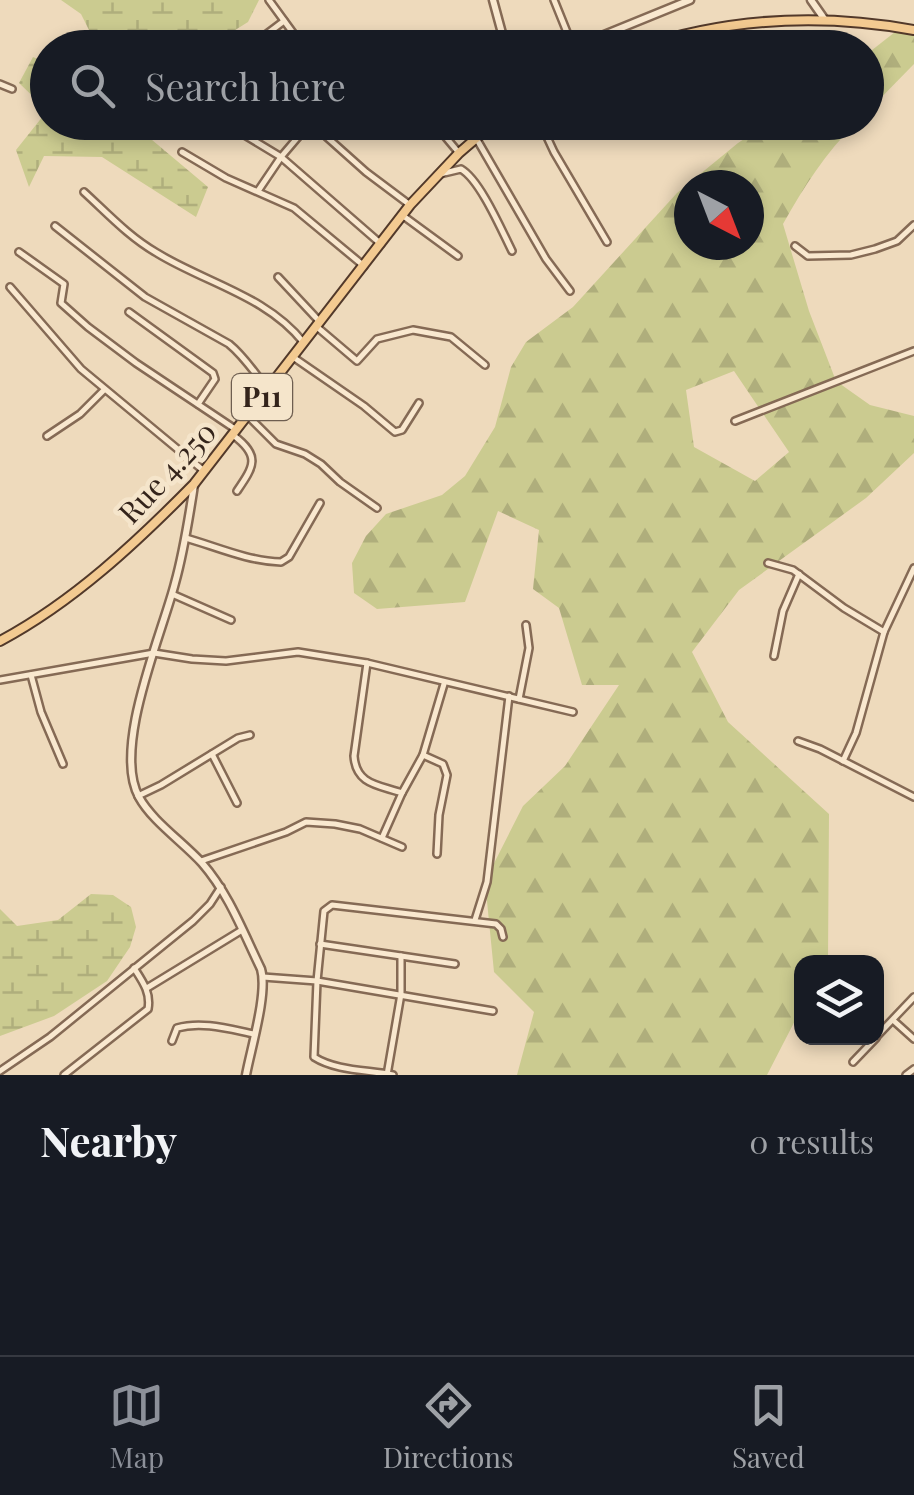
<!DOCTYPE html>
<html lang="en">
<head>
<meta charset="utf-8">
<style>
	body { margin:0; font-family:"Playfair Display",serif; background:#20242c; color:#f1f3f6 }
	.controls { position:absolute; right:30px; bottom:30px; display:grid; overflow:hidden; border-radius:20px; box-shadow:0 5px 15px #0003 }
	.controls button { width:90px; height:90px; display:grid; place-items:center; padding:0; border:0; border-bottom:2px solid #363941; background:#171b24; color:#f1f3f6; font:50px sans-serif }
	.compass { position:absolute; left:674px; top:170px; width:90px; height:90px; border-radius:50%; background:#171b24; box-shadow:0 5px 15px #0003; rotate:138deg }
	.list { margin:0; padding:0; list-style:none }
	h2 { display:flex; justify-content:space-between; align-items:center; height:130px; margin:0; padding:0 40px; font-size:42px }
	h2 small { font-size:32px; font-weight:400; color:#9ea1a6 }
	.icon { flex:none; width:55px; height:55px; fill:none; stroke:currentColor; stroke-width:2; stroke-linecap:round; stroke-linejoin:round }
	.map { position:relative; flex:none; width:914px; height:1075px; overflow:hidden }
	.search { position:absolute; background:#171b24; box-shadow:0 5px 15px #0003; left:30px; right:30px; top:30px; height:110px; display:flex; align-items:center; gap:25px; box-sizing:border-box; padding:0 35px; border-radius:55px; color:#9ea1a6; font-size:38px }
	.sheet { height:280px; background:#171b24 }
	nav { display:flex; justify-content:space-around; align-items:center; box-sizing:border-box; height:140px; border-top:2px solid #363941; background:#171b24; font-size:28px; color:#9ea1a6 }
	nav a { display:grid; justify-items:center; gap:5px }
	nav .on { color:#8c9099 }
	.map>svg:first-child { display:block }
</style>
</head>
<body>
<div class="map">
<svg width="914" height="1075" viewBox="0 0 914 1075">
	<defs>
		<pattern id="forest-firs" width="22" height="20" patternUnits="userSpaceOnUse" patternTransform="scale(2.5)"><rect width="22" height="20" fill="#cbcb90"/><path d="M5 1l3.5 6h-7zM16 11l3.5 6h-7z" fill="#afae7c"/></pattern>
		<pattern id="wetland-marsh" width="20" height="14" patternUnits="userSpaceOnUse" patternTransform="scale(2.5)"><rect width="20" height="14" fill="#cbcb90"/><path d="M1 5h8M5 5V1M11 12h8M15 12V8" fill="none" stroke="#afae7c"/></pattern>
	</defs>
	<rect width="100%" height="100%" fill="#eedabc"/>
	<g fill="url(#forest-firs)" fill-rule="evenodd">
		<path d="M895,32L914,35V64L867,112V54Z"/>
		<path d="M768,123H856C825,153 804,187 783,224L809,311L836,381L870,405L914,416V453L866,498L739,590L692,652L728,722L829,814L828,959L826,962H802L801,1009L767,1075H517L534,1012L494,972L485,881L523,806L565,766L619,685H582L559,608L533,589L539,530L498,511L465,602L377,609L354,593L352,563L366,536L386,514L442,495L465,476L495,427L511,367L526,342L573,307L677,193L738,143ZM689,185H749V245H689ZM734,371L789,452L755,481L694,447L686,390Z"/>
	</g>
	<g fill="url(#wetland-marsh)">
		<path d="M61,0H259L248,22L208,47L98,48L81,14Z"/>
		<path d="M33,57L47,63V110L19,83Z"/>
		<path d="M47,111L48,122L144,123L139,129L208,187L196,217L102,157L44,156L29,187L16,150Z"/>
		<path d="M91,894L113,895L131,907L136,927L130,947L107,981L54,1016L0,1036V909L17,926L58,920Z"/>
	</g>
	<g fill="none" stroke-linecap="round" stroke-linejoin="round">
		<defs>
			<g id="minor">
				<path d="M269,0L304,48"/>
				<path d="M554,0L573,47"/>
				<path d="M248,48L284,21"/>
				<path d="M0,84L12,89"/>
				<path d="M223,122L281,157L381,244"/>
				<path d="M310,122L366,172L410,205"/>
				<path d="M433,122L459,153"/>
				<path d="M540,122L554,152L607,242"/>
				<path d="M476,138L546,259L570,291"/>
				<path d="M182,152L226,178L294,208L364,266"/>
				<path d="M440,174L461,169C480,180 501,229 512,251"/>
				<path d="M258,191L281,157L310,123"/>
				<path d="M84,192C107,213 129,237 157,253C206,283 267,296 304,343"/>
				<path d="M402,215L458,256"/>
				<path d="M55,226L145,297L229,344C245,357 255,374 268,389"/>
				<path d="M795,246L808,256L851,255L875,249L897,241L914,225"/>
				<path d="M19,252L64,284L61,303L88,327L136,363L235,429"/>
				<path d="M278,277L320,322"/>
				<path d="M10,287L81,369L204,471"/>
				<path d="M129,312L213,373L215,379L198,404"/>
				<path d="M317,327L357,361L377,339L413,330L451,337L485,365"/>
				<path d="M293,357L364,406L395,432L402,430L419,403"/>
				<path d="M248,416L276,444L305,454L321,464L340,482L377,508"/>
				<path d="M735,421L914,351"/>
				<path d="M233,435C261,456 254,466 237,491"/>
				<path d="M47,436L80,414L104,390"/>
				<path d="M186,538C217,547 248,561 281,562L289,557L320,503"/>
				<path d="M768,563L793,570L844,608L884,632"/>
				<path d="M172,594L231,620"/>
				<path d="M774,656L783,611L799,574"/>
				<path d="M367,663L354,756C356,785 379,785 402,793"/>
				<path d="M31,675L41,712L63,764"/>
				<path d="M0,680L154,653L192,659L226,661L298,652L367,663L573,712"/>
				<path d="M519,699L529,648L526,625"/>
				<path d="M798,741L820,749L914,797"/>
				<path d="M212,754L237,803"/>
				<path d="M423,755L443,764L447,775L439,815L437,854"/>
				<path d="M843,761L856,733L884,632L914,568"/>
				<path d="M138,796L161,785L238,738L250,735"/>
				<path d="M382,838L402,793L423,755L444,684"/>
				<path d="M201,861L286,832L306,822L335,824L360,829L402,847"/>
				<path d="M475,920L487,882L509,696"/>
				<path d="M320,944L455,964"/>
				<path d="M263,977L317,981L493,1011"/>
				<path d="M147,988L242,930"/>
				<path d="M894,1021L914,1039"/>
				<path d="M876,1037L914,997"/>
				<path d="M172,1041L177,1028C202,1021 229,1029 254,1034"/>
				<path d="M853,1062L876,1038"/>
				<path d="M0,1071L50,1037L193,921L210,904L221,887"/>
				<path d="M64,1075L148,1009C151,993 143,982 134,968"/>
				<path d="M387,1075L401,994V956"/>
				<path d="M393,1075C368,1070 336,1071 314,1057L317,981L324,911L332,905L496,924L501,929L503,937"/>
				<path d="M906,1075L914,1069"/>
			</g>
			<g id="tertiary">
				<path d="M493,0L506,48"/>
				<path d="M811,0L825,20"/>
				<path d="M572,48L690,0"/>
				<path d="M194,485C189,518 184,551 175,583C162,634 112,748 139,797C152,821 183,842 202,863C229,894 243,932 261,969C268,993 251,1048 246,1075"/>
			</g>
			<g id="primary">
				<path d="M637,48C727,18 821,13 914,30"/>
				<path d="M0,641C73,602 136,543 194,484L410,205L459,153L495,122"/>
			</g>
		</defs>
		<use href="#minor" stroke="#856a55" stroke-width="10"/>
		<use href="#tertiary" stroke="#856a55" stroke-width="11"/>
		<use href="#primary" stroke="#52392a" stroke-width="12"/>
		<use href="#minor" stroke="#f9e8cf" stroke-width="5"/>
		<use href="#tertiary" stroke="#f9e8cf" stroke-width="6"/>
		<use href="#primary" stroke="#f3ca91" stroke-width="8"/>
	</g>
	<g text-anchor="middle" stroke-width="9" stroke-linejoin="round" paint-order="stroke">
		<rect fill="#f5e5cb" stroke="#6e5e50" stroke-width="2.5" x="232" y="374" width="60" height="46" rx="8"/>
		<g font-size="28" font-weight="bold" fill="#34241b">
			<text x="262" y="407">P11</text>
		</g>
		<g font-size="30" fill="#34241b" stroke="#f5e5cb">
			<text transform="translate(168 473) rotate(-47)" y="10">Rue 4.250</text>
		</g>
	</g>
</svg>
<div class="controls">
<button><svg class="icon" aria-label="layers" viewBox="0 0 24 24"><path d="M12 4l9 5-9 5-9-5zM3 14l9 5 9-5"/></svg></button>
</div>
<svg class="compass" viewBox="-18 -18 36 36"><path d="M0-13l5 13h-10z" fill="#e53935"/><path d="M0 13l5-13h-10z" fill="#9ea1a6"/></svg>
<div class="search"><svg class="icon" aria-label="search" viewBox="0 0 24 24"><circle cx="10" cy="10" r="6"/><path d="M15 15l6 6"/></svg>Search here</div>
</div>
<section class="sheet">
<h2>Nearby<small>0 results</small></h2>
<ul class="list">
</ul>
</section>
<nav>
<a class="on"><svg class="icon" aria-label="map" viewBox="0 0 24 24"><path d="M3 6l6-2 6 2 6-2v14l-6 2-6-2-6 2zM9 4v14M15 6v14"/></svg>Map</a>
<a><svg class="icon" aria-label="directions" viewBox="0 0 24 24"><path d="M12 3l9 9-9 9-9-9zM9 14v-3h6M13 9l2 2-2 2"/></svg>Directions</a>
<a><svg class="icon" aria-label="saved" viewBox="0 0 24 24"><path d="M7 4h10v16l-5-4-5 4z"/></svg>Saved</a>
</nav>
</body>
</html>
